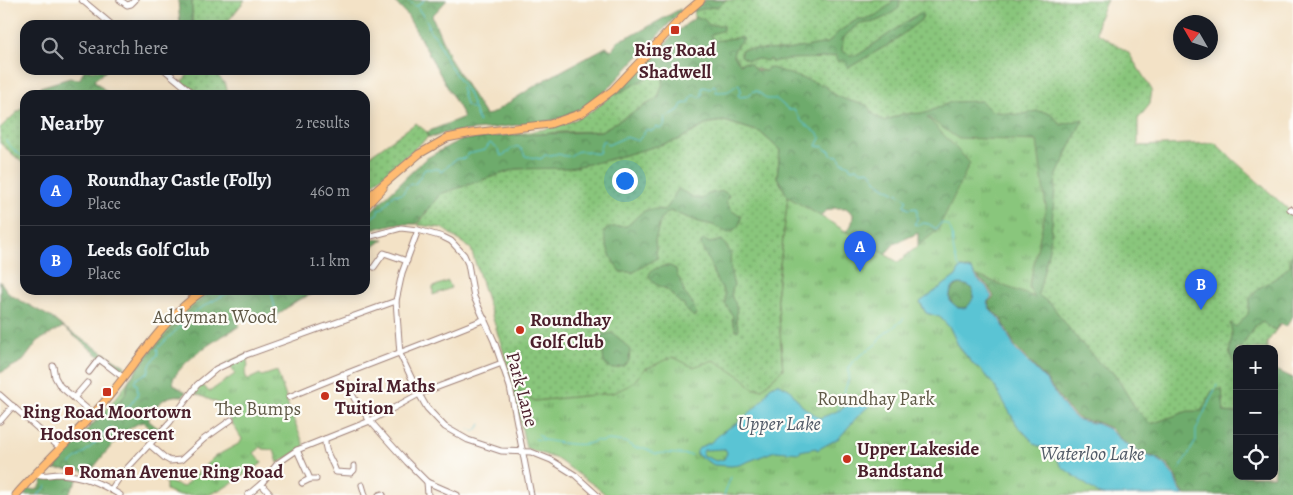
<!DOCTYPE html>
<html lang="en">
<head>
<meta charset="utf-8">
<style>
	body { margin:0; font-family:Alegreya,serif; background:#242831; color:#f1f3f6 }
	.controls { position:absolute; right:15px; bottom:15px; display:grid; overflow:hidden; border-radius:10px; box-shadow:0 2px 12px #0003 }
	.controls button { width:45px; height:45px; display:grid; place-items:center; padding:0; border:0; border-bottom:1px solid #363941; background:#171b24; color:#f1f3f6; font:25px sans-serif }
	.compass { position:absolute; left:1173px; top:15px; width:45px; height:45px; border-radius:50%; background:#171b24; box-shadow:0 2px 12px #0003; rotate:309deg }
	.you { position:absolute; left:624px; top:180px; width:18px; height:18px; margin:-12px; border:4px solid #fff; border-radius:50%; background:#1a73e8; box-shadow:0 0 0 8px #1a73e833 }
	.badge { display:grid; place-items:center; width:32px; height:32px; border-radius:50%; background:#2563eb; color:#fff; font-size:16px; font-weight:700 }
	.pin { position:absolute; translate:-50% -41px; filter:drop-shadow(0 1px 2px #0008) }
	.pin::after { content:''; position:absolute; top:26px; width:18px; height:15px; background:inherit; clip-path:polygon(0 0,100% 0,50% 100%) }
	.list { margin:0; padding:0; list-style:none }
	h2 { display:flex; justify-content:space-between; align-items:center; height:65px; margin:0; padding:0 20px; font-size:21px }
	h2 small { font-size:16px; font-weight:400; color:#9ea1a6 }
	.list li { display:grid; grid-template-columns:32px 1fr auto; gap:15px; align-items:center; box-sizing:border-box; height:70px; padding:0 20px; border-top:1px solid #363941 }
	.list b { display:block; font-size:19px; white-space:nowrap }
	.list p { margin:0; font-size:16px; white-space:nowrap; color:#9ea1a6 }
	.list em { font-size:16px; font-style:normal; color:#9ea1a6 }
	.icon { flex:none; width:28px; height:28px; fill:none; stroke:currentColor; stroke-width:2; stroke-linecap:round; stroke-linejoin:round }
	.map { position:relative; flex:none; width:1293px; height:495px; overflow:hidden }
	.search { position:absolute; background:#171b24; box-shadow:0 2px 12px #0003; left:20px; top:20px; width:350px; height:55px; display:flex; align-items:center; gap:12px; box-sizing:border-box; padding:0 18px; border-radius:15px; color:#9ea1a6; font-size:19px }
	.panel { position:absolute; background:#171b24; box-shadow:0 2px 12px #0003; left:20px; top:90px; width:350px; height:205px; border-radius:15px }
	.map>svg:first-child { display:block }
</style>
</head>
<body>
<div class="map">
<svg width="1293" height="495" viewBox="0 0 1293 495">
	<defs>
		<pattern id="grass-dots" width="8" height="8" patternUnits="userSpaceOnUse" patternTransform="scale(1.25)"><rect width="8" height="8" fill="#89c67c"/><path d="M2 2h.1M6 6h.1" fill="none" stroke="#72a066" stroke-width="1.8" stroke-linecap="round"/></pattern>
		<pattern id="forest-crowns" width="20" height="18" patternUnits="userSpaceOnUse" patternTransform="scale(1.25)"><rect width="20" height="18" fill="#6eab6c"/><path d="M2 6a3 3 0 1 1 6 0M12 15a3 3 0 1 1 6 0" fill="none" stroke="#5c8b59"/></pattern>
		<pattern id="park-tufts" width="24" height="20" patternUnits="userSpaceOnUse" patternTransform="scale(1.25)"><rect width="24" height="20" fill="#89c67c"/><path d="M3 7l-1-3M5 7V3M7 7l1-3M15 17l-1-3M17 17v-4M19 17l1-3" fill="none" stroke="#72a066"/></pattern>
	</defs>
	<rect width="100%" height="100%" fill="#fdfcf7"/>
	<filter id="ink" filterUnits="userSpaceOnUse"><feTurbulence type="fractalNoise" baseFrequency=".02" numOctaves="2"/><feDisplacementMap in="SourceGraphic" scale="10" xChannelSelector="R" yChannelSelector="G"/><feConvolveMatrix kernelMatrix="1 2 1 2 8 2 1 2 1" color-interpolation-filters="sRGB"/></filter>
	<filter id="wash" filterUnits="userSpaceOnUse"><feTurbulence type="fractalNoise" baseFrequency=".0096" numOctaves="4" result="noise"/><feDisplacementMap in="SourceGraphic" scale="20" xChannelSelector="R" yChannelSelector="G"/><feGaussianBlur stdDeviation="1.12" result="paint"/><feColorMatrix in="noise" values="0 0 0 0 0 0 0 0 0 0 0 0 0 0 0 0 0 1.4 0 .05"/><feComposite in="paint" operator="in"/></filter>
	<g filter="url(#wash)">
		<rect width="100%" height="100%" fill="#f3e2c6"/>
		<g fill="url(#grass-dots)" stroke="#6a7254">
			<path d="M192,0H245L225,25H192Z"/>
			<path d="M705,0H1107C1102,10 1096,22 1097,33L1128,52L1152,90L1150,104L1138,119V146L1215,143L1289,210L1293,220V279L1237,349L1232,360L1237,365V411L1235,413L1224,412L1222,390L1201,411L1151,425L1131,407L1034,297L903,114L884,121L809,84L740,64L702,36L694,18V9Z"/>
			<path d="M191,70H212L225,83L229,95H198L182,82Z"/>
			<path d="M655,73L664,80L658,98L601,131L565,132L461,140C503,135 551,134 588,113C606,103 619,85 637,76L618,93Z"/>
			<path d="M25,105V165L0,143V128Z"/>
			<path d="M724,121L760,132L780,150L777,177L788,197L777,291L783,369L762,389H753L743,378L694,368L633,385L613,393L535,401L513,388L511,376L471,249L442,228L418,225L439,194L516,169L536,167L678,140L709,123Z"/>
			<path d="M416,123L428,133V137L365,191V159Z"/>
			<path d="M209,290H213L181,318L153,350L129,380L125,395L114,407L101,415L54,469H52L51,466C73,442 100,419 119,394C147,356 169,317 209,290Z"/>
			<path d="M1263,322L1268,327L1276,330L1267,343V349H1240L1256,325Z"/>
		</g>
		<g fill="url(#forest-crowns)" stroke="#5c654c" fill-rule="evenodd">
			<path d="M178,0H192V25H180Z"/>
			<path d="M393,0H447L432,16L450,59L485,115L491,114L541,82L606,47L612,50L619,40L637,33L680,9L681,11L604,93L582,108L556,120L494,128L445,133L434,137H428L427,132L464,117L407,15Z"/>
			<path d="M705,0H726L718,6L694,11V9Z"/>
			<path d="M892,0H900L899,8C888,16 875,25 860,23L845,36L843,40L842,51L850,55H858L921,12L923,15L921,20L891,43L850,67H848L843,60L838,62L836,59V55C822,60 806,58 792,59C785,59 778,61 771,62L770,59L766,61L760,59L747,60L741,56V50L744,49L787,50L828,43L838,32L858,19H865L876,15L891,4Z"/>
			<path d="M696,17L704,19L709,25H723V30L710,35L715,41L741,37L744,39L737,45L733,54L740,64L744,62L751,64C754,71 758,71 766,71L769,67L826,86C833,98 853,102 867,105L872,113L884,121L903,114L926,113L951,102L981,101L991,111L1020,115L1036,111L1050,113L1061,125L1083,119L1056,177L1050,245L1038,295L1051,304L1074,335L1102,366L1114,373L1136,409L1151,424L1188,411H1201L1212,391L1222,389L1224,412L1235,413L1237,411V476H1274V369L1293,378V495H1185L1180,488L1175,475L1167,465L1157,458L1140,452L1123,441L1110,428L1099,423L1079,419L1068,409L1045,378L1016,348L1001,318L992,311L988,302L994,297L987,285L979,279L973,269L918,247V233L894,244L783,369L777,291L788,197L777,177L780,150L760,132L724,121L709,123L678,140L604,161L569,168L516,169L440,194L417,224H394L370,230H365V217L425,159L450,145L461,140L500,136L601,131L658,98L664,80L655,73L616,95C643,70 666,37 696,17ZM835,208H846L853,214C853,231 845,232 830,237L821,216L826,211Z"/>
			<path d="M84,70H107L94,80L110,95H83L76,93L66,95H41L40,87L70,78L80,79Z"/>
			<path d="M678,189L695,198L702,199L708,194L723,191L729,195L726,201C730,209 732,213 741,215C741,226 737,228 728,233L713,225L699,222L670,211L661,218L655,241L657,258L634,272H620C611,259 605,246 604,231L612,227L627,226C643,212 642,207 665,210C671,204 673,196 678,189Z"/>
			<path d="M384,239L365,253V240Z"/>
			<path d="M704,240L710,243L722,240L731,253C729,258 731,279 734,285L731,294L733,300L735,302L737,312L736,321L739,328L738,331L736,330L732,320L733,316L725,304V294L714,275L711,264L701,246V242Z"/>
			<path d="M1293,254V316L1286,327L1281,323L1276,330L1268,327L1263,322L1256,325L1240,349H1237V365C1225,353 1231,349 1232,335C1232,331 1231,327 1230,323L1236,327L1248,314L1250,298L1259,288L1274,279L1290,266V257Z"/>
			<path d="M663,266H670L676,269L677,276L680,279L685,294L693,304L696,313L694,317L685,309L684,304L680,303L668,290L655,284L649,276C650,268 658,269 663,266Z"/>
			<path d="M0,281L9,294L52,318L63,327L125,366L122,371L98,355L63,327L38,341L23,361L0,373Z"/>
			<circle cx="962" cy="296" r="12"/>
			<path d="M213,290H323L298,300L271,319L268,316L264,315L236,319L240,326C217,339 187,356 173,379L174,385L186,392L183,396C165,394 162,402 149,412V421L159,429L156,433L143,422C124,426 102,458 89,473L80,470L54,469L101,415L114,407L125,395L129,380L153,350L181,318Z"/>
			<path d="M612,333L620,339L630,350L629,361L624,366L612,369L604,363L601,335Z"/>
			<path d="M64,477L78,479L68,495H23L28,489L36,490L40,487L43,480Z"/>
		</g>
		<g fill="url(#park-tufts)" stroke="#6a7254">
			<path d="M927,117L957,138L1037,141L1046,208L1029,287L1034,297L975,275C971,268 968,269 961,268L956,276L920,303L926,313L940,317L950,328L959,347L974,365L979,368L995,385L1017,425L1036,445L1045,448L1054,454L1062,467L1104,495H606L598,488L557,459L526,448L513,388L535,401L613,393L632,384L645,369L673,357L693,367L714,360L743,378L753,389H762L783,369L777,291L788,197L898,262L938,230L970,163Z"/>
			<path d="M246,355L248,366L245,373L247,380L260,374L262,376L277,371L287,400L289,409L305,447L278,463L274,450L263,449L261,447L254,453L262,462L261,464L224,488L208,495H176L166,490V481L183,487L214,457L240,443L242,439L220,404L194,393L200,382L209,392L235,374L228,362Z"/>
		</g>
		<path fill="#89c67c" stroke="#6a7254" d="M448,281L451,288L433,295V287Z"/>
		<g fill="#5ac4d4" stroke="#527280" fill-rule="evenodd">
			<path d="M960,268L972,270L978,280L986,286L992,297L987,302L991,311L1000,319L1015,349L1044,378L1067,410L1078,420L1098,424L1109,429L1123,442L1139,453L1157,459L1166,466L1174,476L1179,489L1184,495H1104L1099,494L1062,467L1054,454L1045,448L1036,445L1017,425L994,385L979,368L975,366L959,347L950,328L940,317L926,313L920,302L956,276ZM959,284C976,284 978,297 966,308H958L950,301C949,293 951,286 959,284Z"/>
			<path d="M777,383L789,389L802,406L820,418C827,415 833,413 840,410C850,405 853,396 866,400L870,405L857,417L839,438L817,450L816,448L800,451V453L775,451L739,465L731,466L714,465L697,455V451L700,447L710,443L725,430L736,424L755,408L765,397L770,387ZM704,450L723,449L726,450L727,453L724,459L716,461L702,455Z"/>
		</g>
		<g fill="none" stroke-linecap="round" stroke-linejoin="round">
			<g stroke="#5ac4d4" stroke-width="1">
				<path d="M407,0L417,7L428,23L429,30L436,37L447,62L468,93L479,122"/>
				<path d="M417,6L424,0"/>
				<path d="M461,87L466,105L475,110"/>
				<path d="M6,141L15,151L25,158"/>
				<path d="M365,222L378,213V210L384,207L393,195L402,194C406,189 407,183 415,184L425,169H439L441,172L456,159L466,158L468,154L485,150L490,143L499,150L501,156C512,152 517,137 525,156L541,159L545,155C550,156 552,154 557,154C561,154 564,157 569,156C573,155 575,151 580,151C587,150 592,155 599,153L602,141H605L606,144L608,145L626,137L638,141L647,129L652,131L657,127L660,129L664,126L665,118L679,110L682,104L689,103L692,96L696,95L700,98L702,95V88L704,87L710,89L714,85L717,88L716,92C733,92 727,91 739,84L741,91L738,95L740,97L748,96L753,91H757L767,99H776L789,110H794L802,122L817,133L821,138L817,146L824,147L826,150L830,151L831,155L838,156L842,162L849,165L851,169L857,168L862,171L869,170C873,173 873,177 876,180C885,190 899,192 907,200L904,205L908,209L917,208V220L914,224L919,225L923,223L929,224L936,229L941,223C956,225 951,241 954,252C955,257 957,263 960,268"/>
				<path d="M180,290L187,295"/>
				<path d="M271,290L277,317"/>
				<path d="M236,291L238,290"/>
				<path d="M838,410L849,378V367L853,361L875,345L883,335L904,319"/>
				<path d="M114,419L123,408H128L138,394L137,384H135V380L148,372L151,363L158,354L157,349L197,310L231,291"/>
				<path d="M469,429L475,431L481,424"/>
				<path d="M538,434L543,439"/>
				<path d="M535,439C551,440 583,450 597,440L600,442L609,440L625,442L635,448H644L656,454L663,453L692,455"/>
				<path d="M70,464C84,453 100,440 110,427"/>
				<path d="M1179,470L1196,441V430L1217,385"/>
				<path d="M38,495L47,486"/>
				<path d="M724,495L731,477"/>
			</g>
		</g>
	</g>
	<g filter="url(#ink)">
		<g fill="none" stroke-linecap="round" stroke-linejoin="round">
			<defs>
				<g id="minor">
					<path d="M82,0L112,25"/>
					<path d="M120,0L127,5L131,4L135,0"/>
					<path d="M165,70L195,95"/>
					<path d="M1290,209L1293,211"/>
					<path d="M418,230L402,273L396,301L400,354L419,394L427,408L445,427L468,440L501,451L531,452L551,460L575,475L597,495"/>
					<path d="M365,236H371L401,228L418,230L443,237L451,241L464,255L468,264L474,297L494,341L510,387L531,495"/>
					<path d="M374,267L384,253L407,261"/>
					<path d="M53,366L55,377L60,386L93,414"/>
					<path d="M89,372L99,359L124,378"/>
					<path d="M343,374L354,398L370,421L407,462L427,482L457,495"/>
					<path d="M0,395L60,448"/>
					<path d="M289,397C354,369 420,346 485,319"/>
					<path d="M74,398L87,383"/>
					<path d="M0,421L13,406"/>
					<path d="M325,439C324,452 332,460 336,472L351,473L354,470V466"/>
					<path d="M150,445L165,458L170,461L181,460L204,439L231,420"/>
					<path d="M297,450L310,479H316"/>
					<path d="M35,474C43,477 51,474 59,474C83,475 100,483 120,495"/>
					<path d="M427,482L428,495"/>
					<path d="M302,483L310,479"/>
					<path d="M261,484L271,495"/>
					<path d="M362,485L365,495"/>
					<path d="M111,490L121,475L170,422L197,385L216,369L246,355L396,301"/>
					<path d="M248,495L261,484L278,463L297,450L370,421L419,394L502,363"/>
					<path d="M379,495L382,494L383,495"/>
				</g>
				<g id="highway">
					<path d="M365,200L419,154L447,138L472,133L550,124L582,113L613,90L687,12L701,0"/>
					<path d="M365,207L383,188"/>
					<path d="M16,495C44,463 77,433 105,401C137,363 163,318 204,290"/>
				</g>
			</defs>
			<use href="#minor" stroke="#9e8078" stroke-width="7"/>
			<use href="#highway" stroke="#9e8078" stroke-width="9"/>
			<use href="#minor" stroke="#fff" stroke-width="5"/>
			<use href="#highway" stroke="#ffbb71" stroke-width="7"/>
		</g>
	</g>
	<g fill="#c8321e" stroke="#fdfcf7" stroke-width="2">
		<rect x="670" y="25" width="10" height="10" rx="2.5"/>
		<circle cx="520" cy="330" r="5"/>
		<rect x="102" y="387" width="10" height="10" rx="2.5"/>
		<circle cx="325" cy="396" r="5"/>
		<circle cx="847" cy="459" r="5"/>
		<rect x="64" y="466" width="10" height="10" rx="2.5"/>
	</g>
	<g text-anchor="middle" stroke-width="4.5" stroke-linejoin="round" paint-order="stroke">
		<g font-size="19" font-weight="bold" fill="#4a1f2b" stroke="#fdfcf7" text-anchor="start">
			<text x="675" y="56" text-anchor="middle">Ring Road<tspan x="675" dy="22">Shadwell</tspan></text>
			<text x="530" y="326">Roundhay<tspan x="530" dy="22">Golf Club</tspan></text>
			<text x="335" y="392">Spiral Maths<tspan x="335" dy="22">Tuition</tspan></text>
			<text x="107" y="418" text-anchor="middle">Ring Road Moortown<tspan x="107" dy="22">Hodson Crescent</tspan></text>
			<text x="857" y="455">Upper Lakeside<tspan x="857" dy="22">Bandstand</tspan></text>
			<text x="79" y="478">Roman Avenue Ring Road</text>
		</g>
		<g font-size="19" fill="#605947" stroke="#fdfcf7">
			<text x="215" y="323">Addyman Wood</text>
			<text x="876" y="405">Roundhay Park</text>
			<text x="258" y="415">The Bumps</text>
		</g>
		<g font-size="19" fill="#4a1f2b" stroke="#fdfcf7">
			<text transform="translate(523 389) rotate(75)" y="7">Park Lane</text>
		</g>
		<g font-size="20" font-style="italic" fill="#505966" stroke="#fdfcf7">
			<text x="779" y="430">Upper Lake</text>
			<text x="1092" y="460">Waterloo Lake</text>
		</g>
	</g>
</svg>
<div class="controls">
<button>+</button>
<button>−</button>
<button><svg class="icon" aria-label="locate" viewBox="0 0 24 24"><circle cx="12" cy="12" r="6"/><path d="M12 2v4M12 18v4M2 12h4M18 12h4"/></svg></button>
</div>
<svg class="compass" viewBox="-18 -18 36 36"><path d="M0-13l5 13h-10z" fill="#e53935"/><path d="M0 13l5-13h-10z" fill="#9ea1a6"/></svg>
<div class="you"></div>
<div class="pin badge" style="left:860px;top:272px">A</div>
<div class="pin badge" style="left:1201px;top:310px">B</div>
<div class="search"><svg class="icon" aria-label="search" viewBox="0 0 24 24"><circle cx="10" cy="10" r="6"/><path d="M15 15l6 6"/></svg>Search here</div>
<section class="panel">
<h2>Nearby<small>2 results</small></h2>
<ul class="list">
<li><span class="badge">A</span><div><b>Roundhay Castle (Folly)</b><p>Place</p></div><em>460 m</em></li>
<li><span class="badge">B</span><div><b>Leeds Golf Club</b><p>Place</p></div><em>1.1 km</em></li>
</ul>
</section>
</div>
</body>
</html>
